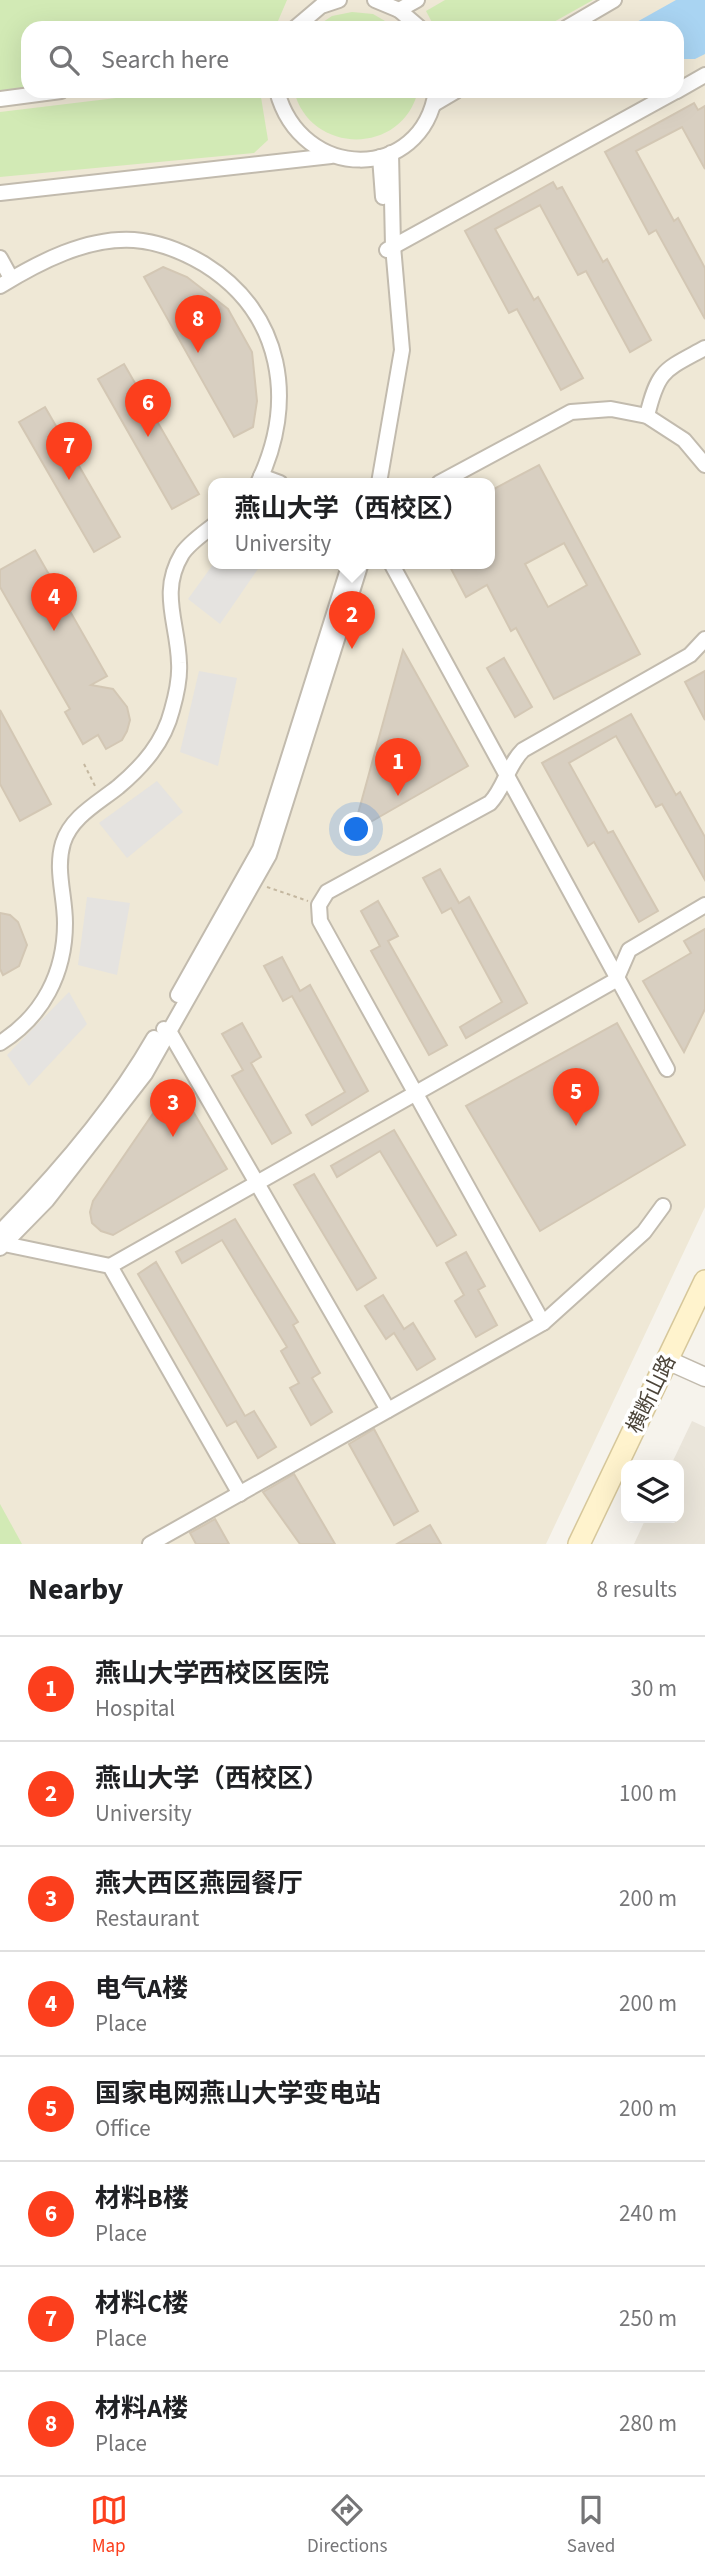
<!DOCTYPE html>
<html lang="en">
<head>
<meta charset="utf-8">
<style>
	body { margin:0; font-family:"Source Sans 3","Noto Sans SC",sans-serif; background:#f2f2f2; color:#202124 }
	.controls { position:absolute; right:21px; bottom:21px; display:grid; overflow:hidden; border-radius:14px; box-shadow:0 7px 28px #0002 }
	.controls button { width:63px; height:63px; display:grid; place-items:center; padding:0; border:0; border-bottom:2px solid #e0e0e0; background:#fff; color:#202124; font:35px sans-serif }
	.you { position:absolute; left:357px; top:830px; width:24px; height:24px; margin:-18px; border:5px solid #fff; border-radius:50%; background:#1a73e8; box-shadow:0 0 0 10px #1a73e833 }
	.badge { display:grid; place-items:center; width:46px; height:46px; border-radius:50%; background:#fc3f1d; color:#fff; font-size:23px; font-weight:700 }
	.pin { position:absolute; translate:-50% -58px; filter:drop-shadow(0 2px 4px #0008) }
	.pin::after { content:''; position:absolute; top:37px; width:24px; height:21px; background:inherit; clip-path:polygon(0 0,100% 0,50% 100%) }
	.popup { position:absolute; left:208px; top:478px; width:287px; height:91px; box-sizing:border-box; display:grid; place-content:center; border-radius:14px; background:#fff; filter:drop-shadow(0 2px 5px #0005); font-size:23px; white-space:nowrap; color:#757577 }
	.popup b { font-size:26px; color:#202124 }
	.popup::after { content:''; position:absolute; left:50%; top:100%; margin-left:-14px; border:14px solid transparent; border-top-color:#fff }
	.list { margin:0; padding:0; list-style:none }
	h2 { display:flex; justify-content:space-between; align-items:center; height:91px; margin:0; padding:0 28px; font-size:30px }
	h2 small { font-size:23px; font-weight:400; color:#757577 }
	.list li { display:grid; grid-template-columns:46px 1fr auto; gap:21px; align-items:center; box-sizing:border-box; height:105px; padding:0 28px; border-top:2px solid #e0e0e0 }
	.list b { display:block; font-size:26px; white-space:nowrap }
	.list p { margin:0; font-size:23px; white-space:nowrap; color:#757577 }
	.list em { font-size:23px; font-style:normal; color:#757577 }
	.icon { flex:none; width:38px; height:38px; fill:none; stroke:currentColor; stroke-width:2; stroke-linecap:round; stroke-linejoin:round }
	.map { position:relative; flex:none; width:705px; height:1544px; overflow:hidden }
	.search { position:absolute; background:#fff; box-shadow:0 7px 28px #0002; left:21px; right:21px; top:21px; height:77px; display:flex; align-items:center; gap:18px; box-sizing:border-box; padding:0 24px; border-radius:21px; color:#757577; font-size:26px }
	.sheet { height:931px; background:#fff }
	nav { display:flex; justify-content:space-around; align-items:center; box-sizing:border-box; height:98px; border-top:2px solid #e0e0e0; background:#fff; font-size:19px; color:#757577 }
	nav a { display:grid; justify-items:center; gap:4px }
	nav .on { color:#fc3f1d }
	.map>svg:first-child { display:block }
</style>
</head>
<body>
<div class="map">
<svg width="705" height="1544" viewBox="0 0 705 1544">
	<rect width="100%" height="100%" fill="#f6f3ec"/>
	<path fill="#eae5da" d="M692,1421L705,1427V1544H634L646,1518H679V1465H671Z"/>
	<path fill="#efe8d6" fill-rule="evenodd" d="M0,0H705V1207L546,1544H0ZM28,28H677V91H28ZM214,483H490V563H214Z"/>
	<g fill="#d2eab5">
		<path d="M0,0H287L275,28H28V91L0,99Z"/>
		<path d="M445,0H593L543,28H435L426,11Z"/>
		<path d="M352,12L373,14L397,28H314L332,16Z"/>
		<path d="M174,91H260L268,140L254,153L0,177V112Z"/>
		<path d="M294,91H418C402,156 310,155 294,91Z"/>
		<path d="M0,1504L22,1544H0Z"/>
	</g>
	<g fill="#e5e3e0">
		<path d="M214,563H257L260,566L220,624L188,599Z"/>
		<path d="M199,671L237,678L218,766L180,752Z"/>
		<path d="M157,781L183,812L127,858L99,823Z"/>
		<path d="M87,897L130,903L117,975L78,965Z"/>
		<path d="M69,992L87,1024L29,1086L7,1055Z"/>
	</g>
	<path fill="#a9d4f2" d="M676,0H705V54L695,59H677V28H626Z"/>
	<g fill="#d8cfc1" stroke="#d3c7b4" stroke-width="2" fill-rule="evenodd">
		<path d="M694,103L698,110L705,106V169L682,127L636,151L674,221L678,218L705,268V319L656,230L649,234L605,152Z"/>
		<path d="M553,182L557,189L562,187L603,262L607,259L651,340L630,352L586,271L578,275L540,205L495,229L534,300L538,297L583,378L561,390L517,309L509,313L465,231Z"/>
		<path d="M163,267L187,277L228,309L252,352L257,401L253,427L234,437L144,277Z"/>
		<path d="M124,364L199,494L172,509L98,379Z"/>
		<path d="M45,407L120,537L94,552L19,422Z"/>
		<path d="M539,465L640,654L554,699L516,628L511,631L487,585L466,597L448,563H490V491ZM564,543L587,585L548,607L525,564Z"/>
		<path d="M35,550L107,676L91,685L113,689L127,707L130,720L127,731L122,740L106,749L98,735L83,744L65,712L70,709L0,587V570Z"/>
		<path d="M403,650L468,766L353,832Z"/>
		<path d="M504,658L532,707L515,717L487,668Z"/>
		<path d="M705,671V720L685,682Z"/>
		<path d="M0,710L51,804L20,821L0,784Z"/>
		<path d="M631,714L676,795L680,792L705,837V880L662,804L656,807L616,736L569,763L608,833L613,831L658,911L639,922L594,842L588,846L542,763Z"/>
		<path d="M440,869L459,903L469,897L527,1003L466,1038L460,1027L502,1002L451,908L442,913L423,878Z"/>
		<path d="M378,901L398,936L388,941L447,1045L429,1055L371,951L380,946L361,911Z"/>
		<path d="M0,913L10,915L18,922L27,945L19,966L3,975L0,969Z"/>
		<path d="M705,929V1009L684,1052L643,981L691,953L684,941Z"/>
		<path d="M282,957L300,991L310,985L368,1091L312,1125L306,1115L345,1092L292,996L283,1001L264,966Z"/>
		<path d="M242,1023L261,1057L251,1063L291,1133L272,1144L232,1076L243,1070L222,1034Z"/>
		<path d="M617,1023L685,1145L540,1231L466,1106Z"/>
		<path d="M165,1096L170,1104L184,1096L227,1169L113,1235L101,1231L92,1223L90,1212L93,1201Z"/>
		<path d="M394,1130L456,1235L437,1246L380,1151L337,1177L331,1166Z"/>
		<path d="M314,1174L376,1278L357,1290L294,1185Z"/>
		<path d="M235,1219L298,1322L293,1325L320,1373L312,1378L332,1412L311,1425L290,1388L299,1383L281,1351L287,1347L222,1240L182,1263L176,1252Z"/>
		<path d="M466,1252L485,1286L478,1290L497,1325L476,1337L455,1301L464,1295L446,1263Z"/>
		<path d="M156,1262L245,1416L254,1411L276,1447L258,1458L236,1421L227,1426L138,1274Z"/>
		<path d="M383,1295L404,1329L413,1323L435,1359L417,1370L394,1333L386,1339L365,1306Z"/>
		<path d="M374,1429L418,1511L394,1525L349,1444Z"/>
		<path d="M294,1474L335,1544H300L263,1492Z"/>
		<path d="M215,1519L229,1544H196L190,1533Z"/>
		<path d="M430,1525L441,1544H397Z"/>
	</g>
	<g fill="none" stroke-linecap="round" stroke-linejoin="round">
		<defs>
			<g id="minor">
				<path d="M375,0L399,10L420,28"/>
				<path d="M399,10L417,0"/>
				<path d="M295,28L321,6L339,0"/>
				<path d="M566,28L614,0"/>
				<path d="M277,91C301,182 422,183 436,91"/>
				<path d="M677,91L705,75"/>
				<path d="M0,99L61,91"/>
				<path d="M434,104L456,91"/>
				<path d="M380,157L383,197"/>
				<path d="M0,193L331,156"/>
				<path d="M387,250L676,91"/>
				<path d="M0,258L11,278"/>
				<path d="M0,286C39,262 87,237 134,240C160,242 182,251 204,264C283,313 297,402 258,483"/>
				<path d="M647,416C658,369 665,370 705,348"/>
				<path d="M261,476L280,483"/>
				<path d="M379,483L402,350L393,246L391,153"/>
				<path d="M439,483L571,412L611,409L647,416L684,440L705,465"/>
				<path d="M391,563L667,1069"/>
				<path d="M178,995L260,849L350,563"/>
				<path d="M164,1029L169,1031L388,1410"/>
				<path d="M0,1043C43,1016 65,973 65,923C65,895 55,870 63,843C71,817 98,803 118,787C143,766 164,742 172,710C176,696 180,677 179,663C178,623 159,592 182,554C189,543 204,533 214,525"/>
				<path d="M0,1232C57,1174 114,1108 154,1038"/>
				<path d="M0,1243L110,1266L240,1494"/>
				<path d="M0,1248L47,1200L145,1074L269,855L361,563"/>
				<path d="M110,1266L616,980L629,950L705,905"/>
				<path d="M543,1323L320,921L319,905L327,892L490,803C505,787 507,766 523,750L690,655L705,639"/>
				<path d="M150,1544L543,1323L644,1232L663,1206"/>
			</g>
			<path id="tertiary" d="M667,1360L705,1377"/>
			<path id="secondary" d="M579,1544L705,1281"/>
		</defs>
		<use href="#minor" stroke="#c2bbae" stroke-width="18"/>
		<use href="#tertiary" stroke="#c2bbae" stroke-width="21"/>
		<use href="#secondary" stroke="#d6c79b" stroke-width="24"/>
		<g stroke="#c4b79f" stroke-width="2" stroke-dasharray="3.5 3.5" stroke-linecap="butt">
			<path d="M84,764L96,788"/>
			<path d="M267,887L308,901"/>
		</g>
		<use href="#minor" stroke="#fff" stroke-width="14"/>
		<use href="#tertiary" stroke="#fff" stroke-width="18"/>
		<use href="#secondary" stroke="#fff3cd" stroke-width="21"/>
	</g>
	<g text-anchor="middle" stroke-width="7" stroke-linejoin="round" paint-order="stroke">
		<g font-size="21" fill="#4b4439" stroke="#fff">
			<text transform="translate(651 1394) rotate(-64)" y="7">横断山路</text>
		</g>
	</g>
</svg>
<div class="controls">
<button><svg class="icon" aria-label="layers" viewBox="0 0 24 24"><path d="M12 4l9 5-9 5-9-5zM3 14l9 5 9-5"/></svg></button>
</div>
<div class="you"></div>
<div class="pin badge" style="left:398px;top:796px">1</div>
<div class="pin badge" style="left:352px;top:649px">2</div>
<div class="popup"><b>燕山大学（西校区）</b>University</div>
<div class="pin badge" style="left:173px;top:1137px">3</div>
<div class="pin badge" style="left:54px;top:631px">4</div>
<div class="pin badge" style="left:576px;top:1126px">5</div>
<div class="pin badge" style="left:148px;top:437px">6</div>
<div class="pin badge" style="left:69px;top:480px">7</div>
<div class="pin badge" style="left:198px;top:353px">8</div>
<div class="search"><svg class="icon" aria-label="search" viewBox="0 0 24 24"><circle cx="10" cy="10" r="6"/><path d="M15 15l6 6"/></svg>Search here</div>
</div>
<section class="sheet">
<h2>Nearby<small>8 results</small></h2>
<ul class="list">
<li><span class="badge">1</span><div><b>燕山大学西校区医院</b><p>Hospital</p></div><em>30 m</em></li>
<li><span class="badge">2</span><div><b>燕山大学（西校区）</b><p>University</p></div><em>100 m</em></li>
<li><span class="badge">3</span><div><b>燕大西区燕园餐厅</b><p>Restaurant</p></div><em>200 m</em></li>
<li><span class="badge">4</span><div><b>电气A楼</b><p>Place</p></div><em>200 m</em></li>
<li><span class="badge">5</span><div><b>国家电网燕山大学变电站</b><p>Office</p></div><em>200 m</em></li>
<li><span class="badge">6</span><div><b>材料B楼</b><p>Place</p></div><em>240 m</em></li>
<li><span class="badge">7</span><div><b>材料C楼</b><p>Place</p></div><em>250 m</em></li>
<li><span class="badge">8</span><div><b>材料A楼</b><p>Place</p></div><em>280 m</em></li>
</ul>
</section>
<nav>
<a class="on"><svg class="icon" aria-label="map" viewBox="0 0 24 24"><path d="M3 6l6-2 6 2 6-2v14l-6 2-6-2-6 2zM9 4v14M15 6v14"/></svg>Map</a>
<a><svg class="icon" aria-label="directions" viewBox="0 0 24 24"><path d="M12 3l9 9-9 9-9-9zM9 14v-3h6M13 9l2 2-2 2"/></svg>Directions</a>
<a><svg class="icon" aria-label="saved" viewBox="0 0 24 24"><path d="M7 4h10v16l-5-4-5 4z"/></svg>Saved</a>
</nav>
</body>
</html>
